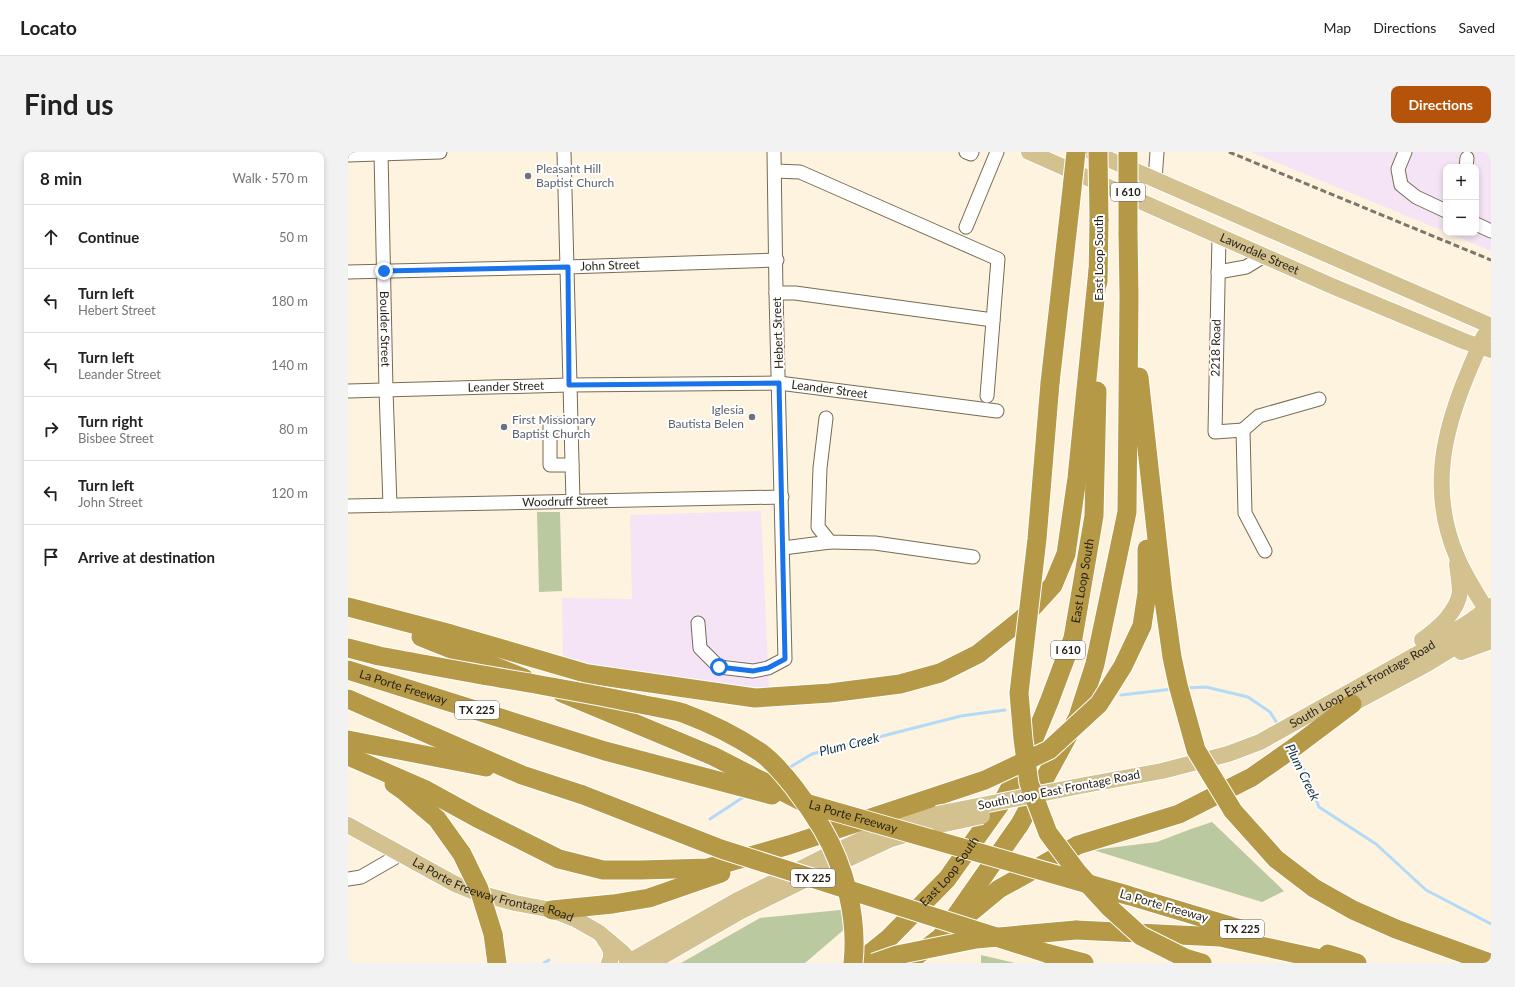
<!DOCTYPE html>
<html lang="en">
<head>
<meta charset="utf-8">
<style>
	body { margin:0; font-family:Lato,sans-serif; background:#f2f2f2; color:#222 }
	.controls { position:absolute; right:12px; top:12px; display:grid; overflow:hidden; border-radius:8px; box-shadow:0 2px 6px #0003 }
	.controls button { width:36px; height:36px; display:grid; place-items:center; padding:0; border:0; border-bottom:1px solid #e0e0e0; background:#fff; color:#222; font:20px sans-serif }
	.stop { position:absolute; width:12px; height:12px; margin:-9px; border:3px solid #1a73e8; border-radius:50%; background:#fff }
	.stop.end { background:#1a73e8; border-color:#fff; box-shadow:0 1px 4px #0008 }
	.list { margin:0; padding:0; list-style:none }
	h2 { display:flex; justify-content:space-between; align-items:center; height:52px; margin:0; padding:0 16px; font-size:17px }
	h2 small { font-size:13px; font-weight:400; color:#767676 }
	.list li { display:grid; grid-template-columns:26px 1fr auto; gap:12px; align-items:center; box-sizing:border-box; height:64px; padding:0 16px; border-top:1px solid #e0e0e0 }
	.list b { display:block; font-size:15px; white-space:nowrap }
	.list p { margin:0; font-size:13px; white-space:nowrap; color:#767676 }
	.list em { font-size:13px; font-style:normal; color:#767676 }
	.icon { flex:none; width:22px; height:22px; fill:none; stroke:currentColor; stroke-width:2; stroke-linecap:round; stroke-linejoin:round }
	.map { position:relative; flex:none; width:1143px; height:811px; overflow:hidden; border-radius:8px }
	header { display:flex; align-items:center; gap:24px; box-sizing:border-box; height:56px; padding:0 20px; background:#fff; border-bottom:1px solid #e0e0e0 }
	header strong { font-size:19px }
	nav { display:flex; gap:22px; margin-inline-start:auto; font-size:14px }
	.intro { display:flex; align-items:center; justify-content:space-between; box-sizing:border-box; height:96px; padding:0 24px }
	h1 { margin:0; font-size:28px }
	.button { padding:10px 18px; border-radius:8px; background:#b45309; color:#fff; font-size:14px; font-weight:700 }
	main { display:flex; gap:24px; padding:0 24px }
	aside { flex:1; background:#fff; border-radius:8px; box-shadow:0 2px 6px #0003 }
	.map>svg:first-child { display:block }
</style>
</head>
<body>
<header>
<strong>Locato</strong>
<nav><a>Map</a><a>Directions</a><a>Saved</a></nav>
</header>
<div class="intro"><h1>Find us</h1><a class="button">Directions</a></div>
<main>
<aside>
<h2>8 min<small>Walk · 570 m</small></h2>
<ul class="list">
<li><svg class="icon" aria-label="ahead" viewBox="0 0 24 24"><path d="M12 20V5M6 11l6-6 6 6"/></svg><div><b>Continue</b></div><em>50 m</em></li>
<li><svg class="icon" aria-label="left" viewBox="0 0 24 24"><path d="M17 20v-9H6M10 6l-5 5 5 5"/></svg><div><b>Turn left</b><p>Hebert Street</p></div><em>180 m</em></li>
<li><svg class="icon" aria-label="left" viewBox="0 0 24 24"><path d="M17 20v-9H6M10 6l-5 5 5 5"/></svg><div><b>Turn left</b><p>Leander Street</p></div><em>140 m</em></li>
<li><svg class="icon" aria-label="right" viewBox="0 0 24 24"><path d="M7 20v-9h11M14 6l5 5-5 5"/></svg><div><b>Turn right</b><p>Bisbee Street</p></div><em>80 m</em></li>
<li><svg class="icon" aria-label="left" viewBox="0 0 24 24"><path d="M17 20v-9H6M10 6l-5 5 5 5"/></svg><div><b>Turn left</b><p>John Street</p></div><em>120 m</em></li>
<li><svg class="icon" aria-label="arrive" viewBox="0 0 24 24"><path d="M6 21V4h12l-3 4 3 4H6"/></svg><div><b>Arrive at destination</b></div></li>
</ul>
</aside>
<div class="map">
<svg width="1143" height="811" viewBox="0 0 1143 811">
	<rect width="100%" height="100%" fill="#fef3de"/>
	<g fill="#f4e4f6">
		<path d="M903,0H1143V99L1100,81H1128V15H1098V80Z"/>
		<path d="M413,359L421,537L358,534L283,523L215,507L214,446L284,447L282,363Z"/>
	</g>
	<g fill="#bac99f">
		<path d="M189,360H212L214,439L191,440Z"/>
		<path d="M864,670L936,739L914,750L745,698L809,690L843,677Z"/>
		<path d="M502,757L499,775L457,811H333L412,766Z"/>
		<path d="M633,803L667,811H633Z"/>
	</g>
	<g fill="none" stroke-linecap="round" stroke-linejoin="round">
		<g stroke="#b3daf8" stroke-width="3">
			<path d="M837,536L858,535L900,545L922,560L931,574"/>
			<path d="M773,543L825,537"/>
			<path d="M947,602L955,616L971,655L1028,692L1078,738L1143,772"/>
			<path d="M439,617L464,602L613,564L657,558"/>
			<path d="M362,667L397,644"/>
			<path d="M196,811L201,808"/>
		</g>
		<defs>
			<g id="minor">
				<path id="s1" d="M33,0L38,238L42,353"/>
				<path d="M216,0L225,349"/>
				<path d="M618,0L623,2L624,0"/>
				<path d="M1057,0L1050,17L1053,33L1068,45L1098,59"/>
				<path d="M0,3L92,0"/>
				<path d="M1118,15L1119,6"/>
				<path d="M427,19L452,20L650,107L639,244"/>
				<path d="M807,28L809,0"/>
				<path d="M1128,72L1143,79"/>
				<path d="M618,75L649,0"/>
				<path d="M871,84L867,280L895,278"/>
				<path id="s2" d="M0,120L219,115L429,108"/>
				<path d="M870,120L898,115L916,104"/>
				<path d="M428,141H447L645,168"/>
				<path id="s3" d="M0,239L221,233L431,231L649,259"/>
				<path d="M478,266L472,316L470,375L482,390L527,391L625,405"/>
				<path d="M222,272H202V313H224"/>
				<path id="s4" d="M0,354L434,345"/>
				<path d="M435,396L482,390"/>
				<path d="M917,399L897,361L895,278L911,264L971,247"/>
				<path d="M350,471L352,496L371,515L405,519L420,516L437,507L428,141L426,0"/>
				<path d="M0,727L13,725L53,702"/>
			</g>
			<g id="major">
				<path id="s5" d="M681,0L984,134L1118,190L1143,198"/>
				<path d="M744,0L1143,174"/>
				<path d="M1136,184C1103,257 1075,326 1109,405C1118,427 1132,446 1143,466"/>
				<path d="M1074,488C1089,477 1109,461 1112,440C1112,432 1110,421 1109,412"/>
				<path d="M1113,500L1143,489"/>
				<path d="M993,558L1079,512L1143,473"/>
				<path id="s6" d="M737,633L814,619L880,602L912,590L1071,501L1124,468L1143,454"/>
				<path id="s7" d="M0,673L107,732L127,740L167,751L204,758L227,767L250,780L275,801L284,811"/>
				<path d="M256,787C262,795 266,802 261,811"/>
				<path d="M279,811L388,749L484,701L539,676L589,662"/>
				<path d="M303,811L393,759L489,712L543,687L592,673"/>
			</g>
			<g id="highway">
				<path d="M750,130L751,67"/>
				<path d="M791,225L815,441"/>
				<path d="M702,231L722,55"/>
				<path d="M799,441V397"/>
				<path d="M0,455L103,482L240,522L407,546L482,541L552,532L592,521L630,502L674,467L705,433L718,402L729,326L750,118"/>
				<path d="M73,485L176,526"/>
				<path d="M0,496L31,504"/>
				<path id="s8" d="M0,518L257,599L424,643"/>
				<path d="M214,541L365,604L457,651"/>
				<path d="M0,547L174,623L235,643"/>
				<path d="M0,588L138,615"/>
				<path d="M0,604L78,638L129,666L211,707L255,718H293L360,716L441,693L595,642"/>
				<path d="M46,632L56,639L89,667L114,702"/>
				<path d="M966,736L1005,758L1048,777L1142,811"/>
				<path d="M779,743L906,781"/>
				<path d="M204,758L265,752L301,746L373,721"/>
				<path d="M611,770L651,737L730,693L831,662L904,625L944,597L1004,552"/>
				<path d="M728,778L872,785L991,811"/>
				<path d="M145,782L149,811"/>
				<path d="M698,801L736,811"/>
				<path d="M980,802L1009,811"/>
				<path id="s9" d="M510,811L542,785L599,727L656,647L669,623L685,589L701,550L725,486L746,364L749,239"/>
				<path d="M559,811L593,785L672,672L730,565L747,512L779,360L781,143L780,81"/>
			</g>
		</defs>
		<use href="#minor" stroke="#776b54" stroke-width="15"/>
		<use href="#major" stroke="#fff" stroke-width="18"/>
		<use href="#highway" stroke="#fff" stroke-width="21"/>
		<use href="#minor" stroke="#fff" stroke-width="13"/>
		<use href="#major" stroke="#d3c290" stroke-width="16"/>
		<use href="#highway" stroke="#b59946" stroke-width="19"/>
		<path stroke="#7d7567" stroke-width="3" stroke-dasharray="6 3" stroke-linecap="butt" d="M881,0L1143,108"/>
		<defs>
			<g id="major-bridge">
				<path d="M589,662L737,633"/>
				<path d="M592,673L634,664"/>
			</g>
			<g id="highway-bridge">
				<path d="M750,0L751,67"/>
				<path d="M722,55L728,0"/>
				<path d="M780,81V0"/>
				<path d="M702,231L689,387L671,541L675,587L681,631L700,681L730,721L762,756L793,784L837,806L854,811"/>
				<path d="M815,441L824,505L830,533L848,598L885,659L928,707L966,736"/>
				<path d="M31,504C81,513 132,523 182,531C219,538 255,544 292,552C306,555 321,557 335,561C362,571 388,584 412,600C434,616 460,653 474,676C497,715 510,766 505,811"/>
				<path d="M595,642L637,628L701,598L751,552L775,514L794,474L799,441"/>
				<path d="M235,643L373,697L698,801"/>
				<path id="s10" d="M457,651L779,743"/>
				<path d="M114,702L131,737L145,782"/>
				<path d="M526,811L549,803L628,787L728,778"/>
			</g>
		</defs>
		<use href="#major-bridge" stroke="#fff" stroke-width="18" stroke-linecap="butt"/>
		<use href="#highway-bridge" stroke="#fff" stroke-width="21" stroke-linecap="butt"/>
		<use href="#major-bridge" stroke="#d3c290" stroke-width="16"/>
		<use href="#highway-bridge" stroke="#b59946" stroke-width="19"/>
	</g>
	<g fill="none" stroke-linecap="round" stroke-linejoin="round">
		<path stroke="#1a73e8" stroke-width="5" d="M36,119L220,115L221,233L431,231L437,507L420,516L405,519L371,515"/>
	</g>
	<g fill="#6b7280" stroke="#fff" stroke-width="1.5">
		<circle cx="180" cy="24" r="4"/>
		<circle cx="404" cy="265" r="4"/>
		<circle cx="156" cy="275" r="4"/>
	</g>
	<g text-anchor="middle" stroke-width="4" stroke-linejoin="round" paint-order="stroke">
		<g fill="#fff" stroke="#66625c" stroke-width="1">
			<rect x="763" y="31" width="34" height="18" rx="3"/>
			<rect x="703" y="489" width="34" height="18" rx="3"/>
			<rect x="107" y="549" width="44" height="18" rx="3"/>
			<rect x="443" y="717" width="44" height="18" rx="3"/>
			<rect x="872" y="768" width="44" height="18" rx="3"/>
		</g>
		<g font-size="11" font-weight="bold" fill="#241f16">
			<text x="780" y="44">I 610</text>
			<text x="720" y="502">I 610</text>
			<text x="129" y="562">TX 225</text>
			<text x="465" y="730">TX 225</text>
			<text x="894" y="781">TX 225</text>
		</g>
		<g font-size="12" fill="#5b616d" stroke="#fff" text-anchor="start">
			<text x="188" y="21">Pleasant Hill<tspan x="188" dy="14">Baptist Church</tspan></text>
			<text x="396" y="262" text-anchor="end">Iglesia<tspan x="396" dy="14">Bautista Belen</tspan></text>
			<text x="164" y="272">First Missionary<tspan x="164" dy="14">Baptist Church</tspan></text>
		</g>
		<g font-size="12" fill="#241f16" stroke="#fff">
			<text dy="4" stroke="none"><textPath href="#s5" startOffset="252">Lawndale Street</textPath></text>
			<text transform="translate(751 106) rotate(-90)" y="4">East Loop South</text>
			<text dy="4" stroke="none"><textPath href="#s2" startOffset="262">John Street</textPath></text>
			<text dy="4" stroke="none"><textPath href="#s1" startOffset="177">Boulder Street</textPath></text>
			<text transform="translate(430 181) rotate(-92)" y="4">Hebert Street</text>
			<text transform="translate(868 196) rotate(-89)" y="4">2218 Road</text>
			<text dy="4" stroke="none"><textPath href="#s3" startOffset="158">Leander Street</textPath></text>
			<text dy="4" stroke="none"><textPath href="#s3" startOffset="482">Leander Street</textPath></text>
			<text dy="4" stroke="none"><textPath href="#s4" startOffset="217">Woodruff Street</textPath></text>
			<text dy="4" stroke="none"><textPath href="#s9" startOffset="454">East Loop South</textPath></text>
			<text dy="4" stroke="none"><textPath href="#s6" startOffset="298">South Loop East Frontage Road</textPath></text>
			<text dy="4" stroke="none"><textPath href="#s8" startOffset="58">La Porte Freeway</textPath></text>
			<text transform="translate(711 638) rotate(-11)" y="4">South Loop East Frontage Road</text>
			<text dy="4" stroke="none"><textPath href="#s10" startOffset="50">La Porte Freeway</textPath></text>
			<text dy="4" stroke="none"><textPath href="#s9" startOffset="130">East Loop South</textPath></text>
			<text dy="4" stroke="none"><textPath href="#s7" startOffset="160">La Porte Freeway Frontage Road</textPath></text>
			<text transform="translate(816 754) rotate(16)" y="4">La Porte Freeway</text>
		</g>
		<g font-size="13" font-style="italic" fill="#102d41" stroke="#fff">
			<text transform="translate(501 592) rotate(-14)" y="5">Plum Creek</text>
			<text transform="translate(955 620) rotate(64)" y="5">Plum Creek</text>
		</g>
	</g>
</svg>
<div class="controls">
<button>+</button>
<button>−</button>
</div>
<div class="stop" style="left:371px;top:515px"></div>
<div class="stop end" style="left:36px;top:119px"></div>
</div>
</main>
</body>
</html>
